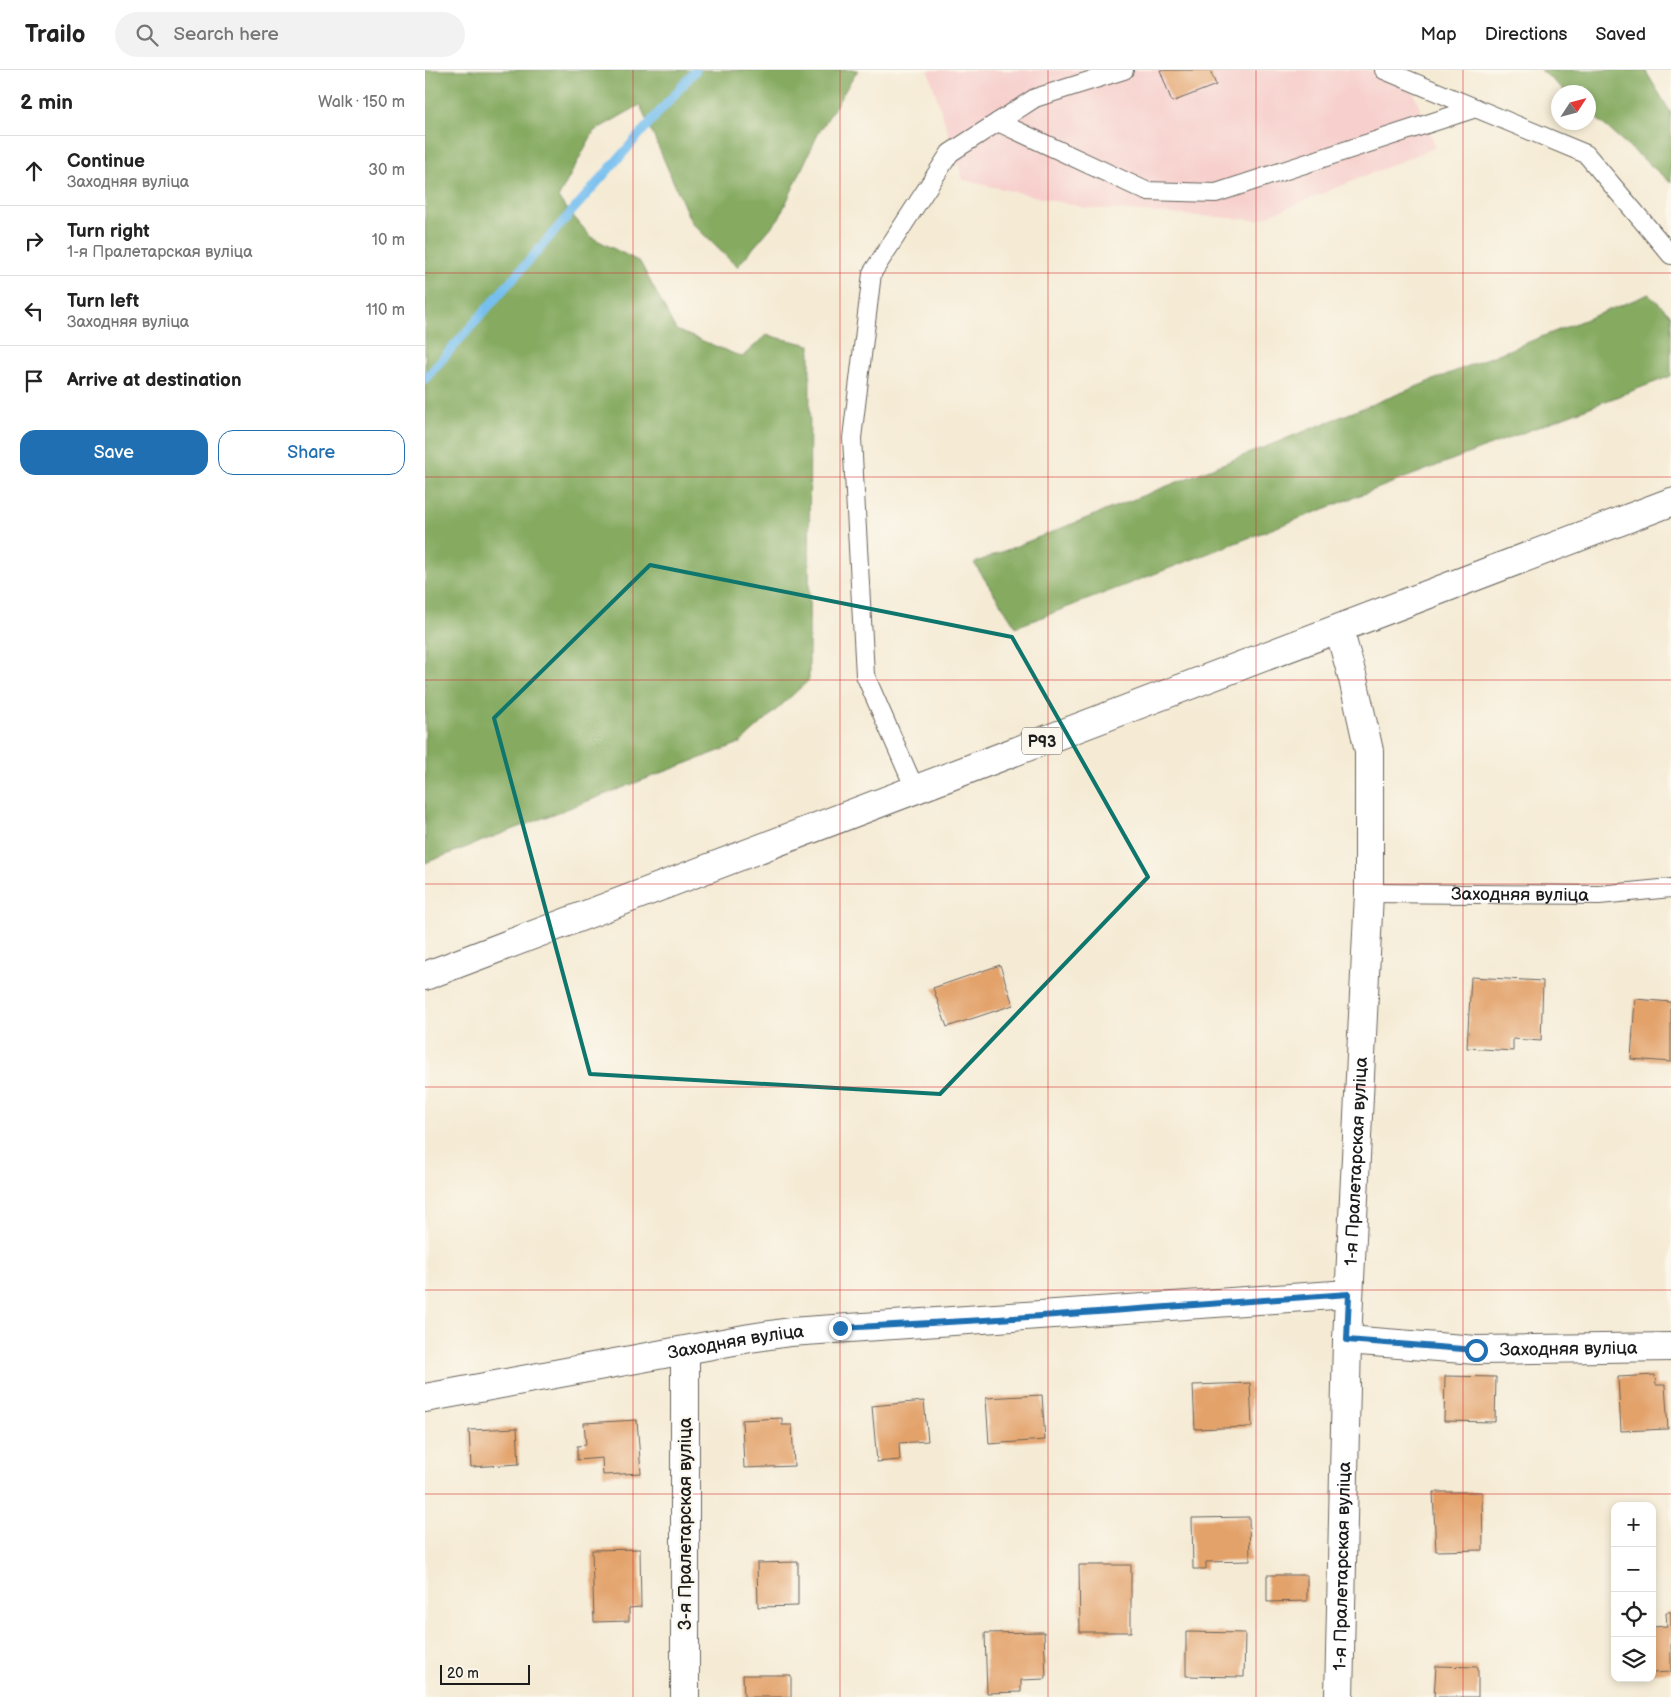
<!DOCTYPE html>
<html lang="en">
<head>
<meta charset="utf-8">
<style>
	body { margin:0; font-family:"Balsamiq Sans",sans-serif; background:#f2f2f2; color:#222 }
	.controls { position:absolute; right:15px; bottom:15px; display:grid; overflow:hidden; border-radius:10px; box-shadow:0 2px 8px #0003 }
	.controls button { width:45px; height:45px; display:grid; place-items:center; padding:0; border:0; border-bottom:1px solid #e0e0e0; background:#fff; color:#222; font:25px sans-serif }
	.compass { position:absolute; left:1126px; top:15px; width:45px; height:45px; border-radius:50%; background:#fff; box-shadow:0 2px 8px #0003; rotate:54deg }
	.scale { position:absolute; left:15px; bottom:12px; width:90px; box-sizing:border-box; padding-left:5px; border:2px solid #1c1c1c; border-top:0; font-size:14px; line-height:18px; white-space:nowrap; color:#1c1c1c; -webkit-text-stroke:4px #fbf7ec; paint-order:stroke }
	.stop { position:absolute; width:15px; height:15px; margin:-11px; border:4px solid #1f6fb2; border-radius:50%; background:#fff }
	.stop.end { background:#1f6fb2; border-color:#fff; box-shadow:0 1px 5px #0008 }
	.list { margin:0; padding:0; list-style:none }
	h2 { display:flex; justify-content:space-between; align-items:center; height:65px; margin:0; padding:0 20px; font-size:21px }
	h2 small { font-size:16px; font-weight:400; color:#767676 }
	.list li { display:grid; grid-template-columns:32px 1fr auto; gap:15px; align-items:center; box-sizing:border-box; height:70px; padding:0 20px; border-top:1px solid #e0e0e0 }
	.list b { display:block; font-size:19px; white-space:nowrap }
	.list p { margin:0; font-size:16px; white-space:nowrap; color:#767676 }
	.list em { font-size:16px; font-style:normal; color:#767676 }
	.actions { display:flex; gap:10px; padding:15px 20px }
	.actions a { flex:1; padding:11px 0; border:1px solid #1f6fb2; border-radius:15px; text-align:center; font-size:18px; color:#1f6fb2 }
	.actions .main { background:#1f6fb2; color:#fff }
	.icon { flex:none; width:28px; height:28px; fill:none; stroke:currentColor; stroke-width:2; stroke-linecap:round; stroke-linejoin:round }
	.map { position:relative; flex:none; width:1246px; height:1627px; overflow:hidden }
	header { display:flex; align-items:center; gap:30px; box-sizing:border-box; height:70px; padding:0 25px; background:#fff; border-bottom:1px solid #e0e0e0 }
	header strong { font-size:24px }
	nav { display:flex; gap:28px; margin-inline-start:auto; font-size:18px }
	.search { width:350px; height:45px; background:#f2f2f2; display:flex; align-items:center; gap:12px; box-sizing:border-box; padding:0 18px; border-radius:28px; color:#767676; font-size:19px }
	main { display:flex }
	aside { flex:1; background:#fff }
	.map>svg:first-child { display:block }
</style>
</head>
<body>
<header>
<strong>Trailo</strong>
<div class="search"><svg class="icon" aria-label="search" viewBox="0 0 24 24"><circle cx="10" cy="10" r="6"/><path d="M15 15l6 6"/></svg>Search here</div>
<nav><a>Map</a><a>Directions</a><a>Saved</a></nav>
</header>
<main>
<aside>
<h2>2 min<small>Walk · 150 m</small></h2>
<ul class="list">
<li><svg class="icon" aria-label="ahead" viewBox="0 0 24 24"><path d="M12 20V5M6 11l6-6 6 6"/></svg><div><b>Continue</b><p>Заходняя вуліца</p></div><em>30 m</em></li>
<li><svg class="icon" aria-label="right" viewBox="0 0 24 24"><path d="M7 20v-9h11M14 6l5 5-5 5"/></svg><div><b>Turn right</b><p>1-я Пралетарская вуліца</p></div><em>10 m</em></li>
<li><svg class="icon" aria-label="left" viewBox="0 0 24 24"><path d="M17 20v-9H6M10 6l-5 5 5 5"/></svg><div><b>Turn left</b><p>Заходняя вуліца</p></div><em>110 m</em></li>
<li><svg class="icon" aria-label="arrive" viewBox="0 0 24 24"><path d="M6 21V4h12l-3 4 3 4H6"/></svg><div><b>Arrive at destination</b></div></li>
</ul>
<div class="actions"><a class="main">Save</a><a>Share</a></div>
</aside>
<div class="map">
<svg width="1246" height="1627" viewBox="0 0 1246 1627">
	<rect width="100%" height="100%" fill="#fbf7ec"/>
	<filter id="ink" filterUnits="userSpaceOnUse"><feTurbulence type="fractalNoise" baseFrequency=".02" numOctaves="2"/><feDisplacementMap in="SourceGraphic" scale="10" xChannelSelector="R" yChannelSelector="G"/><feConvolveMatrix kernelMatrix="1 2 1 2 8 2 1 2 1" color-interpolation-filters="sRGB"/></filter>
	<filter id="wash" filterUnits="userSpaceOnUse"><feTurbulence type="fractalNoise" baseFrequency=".0096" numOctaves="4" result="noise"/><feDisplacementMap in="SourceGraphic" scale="20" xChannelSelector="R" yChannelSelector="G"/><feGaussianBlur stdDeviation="1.12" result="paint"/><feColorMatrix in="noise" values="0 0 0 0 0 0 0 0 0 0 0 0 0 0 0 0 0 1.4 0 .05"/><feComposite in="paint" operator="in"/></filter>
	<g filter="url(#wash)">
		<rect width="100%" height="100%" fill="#f5ebd5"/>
		<path fill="#f7d0cd" d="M503,0H979L1011,77L833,150L661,138L538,110Z"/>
		<g fill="#85aa60" stroke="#50633e">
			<path d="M0,0H433L393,64L354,148L312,197L266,152L215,35L169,61L133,128L166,167L215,192L251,260L317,287L341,265L385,275L384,610L315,673L0,793Z"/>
			<path d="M1116,0H1220L1246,43V113L1164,42V22H1141Z"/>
			<path d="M1224,224L1246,245V306L591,557L549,493Z"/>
		</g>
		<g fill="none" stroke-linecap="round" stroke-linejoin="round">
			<path stroke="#76bfef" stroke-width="9" d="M0,309L271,0"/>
		</g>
		<g id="blocks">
			<g fill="#e3a26a">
				<path d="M735,0H785L791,15L747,32Z"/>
				<path d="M575,895L588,935L522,957L508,918Z"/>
				<path d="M1046,907L1118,911L1116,971L1088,969V981L1042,978Z"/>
				<path d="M1210,929L1246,932V992L1206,989Z"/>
				<path d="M1230,1305L1231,1315H1240L1243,1359L1196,1361L1193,1307Z"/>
				<path d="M1020,1306L1071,1307L1070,1352L1019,1351Z"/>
				<path d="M825,1313L827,1357L770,1359L768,1315Z"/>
				<path d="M617,1325L620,1370L564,1374L561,1328Z"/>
				<path d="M499,1331L503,1371L474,1373L475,1390L452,1392L447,1336Z"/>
				<path d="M357,1348V1355H367L369,1396L319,1398L317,1350Z"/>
				<path d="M212,1350L216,1403L178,1405L177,1388L152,1390V1376L161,1375L159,1353Z"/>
				<path d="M92,1358L94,1394L46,1397L44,1360Z"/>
				<path d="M1008,1422H1057L1058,1480L1011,1481Z"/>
				<path d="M824,1447L825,1491L781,1492V1499H768L767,1448Z"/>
				<path d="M215,1479L216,1537L204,1538V1551L169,1552L167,1480Z"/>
				<path d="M373,1492V1536L333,1537L332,1493Z"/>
				<path d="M654,1495H706V1562H655Z"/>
				<path d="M842,1505H882V1531L842,1532Z"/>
				<path d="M1241,1542H1246V1602L1227,1603V1557L1242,1556Z"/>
				<path d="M619,1562L621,1609L596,1610V1622L562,1623L560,1563Z"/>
				<path d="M761,1562L820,1563L819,1607L761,1606Z"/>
				<path d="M1011,1596L1053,1597V1627H1009Z"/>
				<path d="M318,1605H366V1627H319Z"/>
			</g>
		</g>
	</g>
	<g filter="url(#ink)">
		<use href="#blocks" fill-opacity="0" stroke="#68645d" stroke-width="1"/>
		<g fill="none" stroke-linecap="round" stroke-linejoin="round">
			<defs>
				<g id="lane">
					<path d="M959,0L1161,84L1246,185"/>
					<path d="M573,52L721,121L791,123L1051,38"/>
					<path d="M490,719L440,605L427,368L447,203L525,83L610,28L699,0"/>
					<path id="s1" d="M944,823L1174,825L1246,818"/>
				</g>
				<g id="street">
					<path id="s2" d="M922,1270L1051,1280L1246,1277"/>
					<path id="s3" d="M0,1328L325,1268L365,1262L924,1224"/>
					<path d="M260,1627V1281"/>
					<path id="s4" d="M914,1627L922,1270L944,823V681L928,609L914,559"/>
				</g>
				<path id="primary" d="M0,906L1246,432"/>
			</defs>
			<use href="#lane" stroke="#68645d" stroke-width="20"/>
			<use href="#street" stroke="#68645d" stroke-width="30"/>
			<use href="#primary" stroke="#68645d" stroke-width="30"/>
			<use href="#lane" stroke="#fff" stroke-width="18"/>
			<use href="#street" stroke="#fff" stroke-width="28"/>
			<use href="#primary" stroke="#fff" stroke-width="28"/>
		</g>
	</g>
	<g fill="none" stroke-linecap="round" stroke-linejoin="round" filter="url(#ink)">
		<path stroke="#1f6fb2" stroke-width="6" d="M415,1258L559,1250L924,1224L922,1270L1051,1280"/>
	</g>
	<path fill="none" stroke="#0f766e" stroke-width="4" stroke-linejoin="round" d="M225,495L587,567L723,807L515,1024L165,1004L69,648Z"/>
	<path fill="none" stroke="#d62828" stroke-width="1" stroke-opacity="0.55" d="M208,0V1627M415,0V1627M623,0V1627M831,0V1627M1038,0V1627M0,203H1246M0,407H1246M0,610H1246M0,814H1246M0,1017H1246M0,1220H1246M0,1424H1246"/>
	<g text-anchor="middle" stroke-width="4.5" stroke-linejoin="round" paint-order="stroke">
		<rect fill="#fbf7ec" stroke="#5f5e5a" stroke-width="1" x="597" y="657.5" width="40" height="27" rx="4"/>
		<g font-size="16" font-weight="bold" fill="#1c1c1c">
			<text x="617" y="677">Р93</text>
		</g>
		<g font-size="18" fill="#1c1c1c" stroke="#fbf7ec">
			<text dy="6" stroke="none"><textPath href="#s1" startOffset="151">Заходняя вуліца</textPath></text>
			<text dy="6" stroke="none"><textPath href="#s4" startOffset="536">1-я Пралетарская вуліца</textPath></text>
			<text dy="6" stroke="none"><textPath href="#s3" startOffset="316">Заходняя вуліца</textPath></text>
			<text dy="6" stroke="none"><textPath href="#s2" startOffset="222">Заходняя вуліца</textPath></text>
			<text transform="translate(260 1454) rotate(-90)" y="6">3-я Пралетарская вуліца</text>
			<text dy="6" stroke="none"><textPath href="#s4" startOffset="131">1-я Пралетарская вуліца</textPath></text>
		</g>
	</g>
</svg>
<div class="controls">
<button>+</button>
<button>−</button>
<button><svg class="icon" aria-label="locate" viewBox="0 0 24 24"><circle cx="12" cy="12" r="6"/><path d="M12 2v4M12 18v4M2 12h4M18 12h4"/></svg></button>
<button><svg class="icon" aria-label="layers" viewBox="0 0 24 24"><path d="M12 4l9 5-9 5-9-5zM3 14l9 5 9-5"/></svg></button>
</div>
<svg class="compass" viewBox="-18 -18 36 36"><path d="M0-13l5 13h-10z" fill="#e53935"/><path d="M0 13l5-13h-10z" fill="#767676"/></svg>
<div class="scale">20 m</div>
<div class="stop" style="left:1051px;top:1280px"></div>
<div class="stop end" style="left:415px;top:1258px"></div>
</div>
</main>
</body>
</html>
